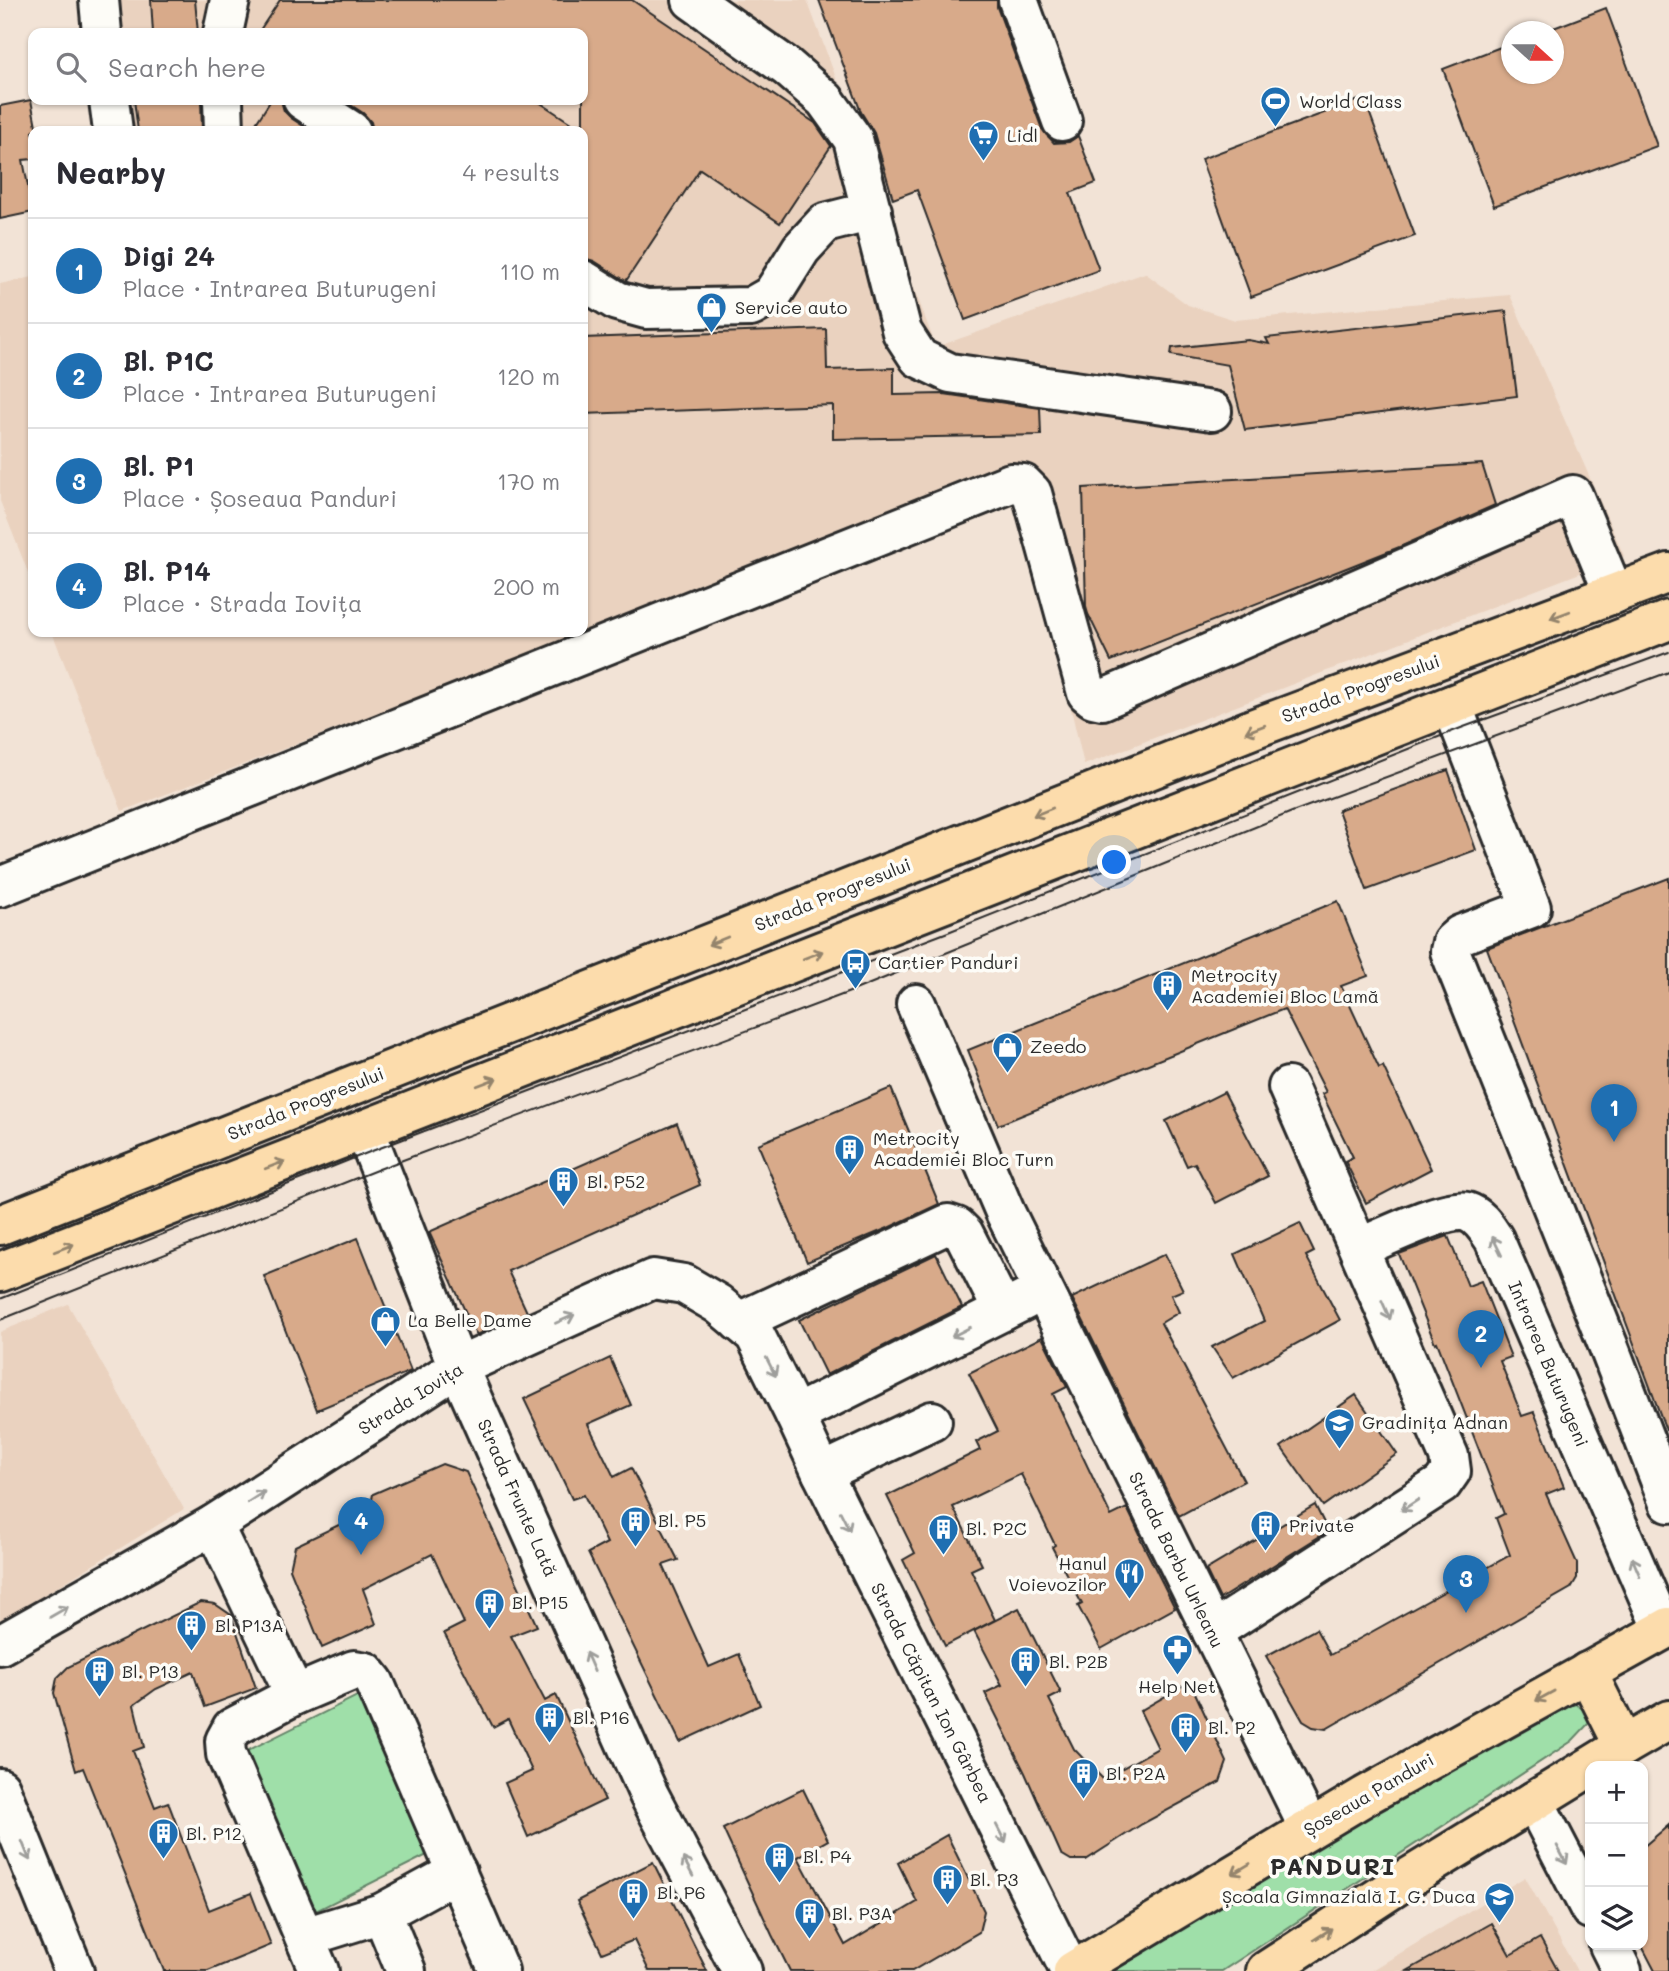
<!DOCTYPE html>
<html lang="en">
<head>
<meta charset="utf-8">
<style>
	body { margin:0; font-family:Mali,sans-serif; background:#f7f7f7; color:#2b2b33 }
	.controls { position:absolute; right:21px; bottom:21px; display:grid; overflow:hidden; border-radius:14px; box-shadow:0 2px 5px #0004 }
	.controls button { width:63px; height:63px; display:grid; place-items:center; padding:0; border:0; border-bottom:2px solid #e1e1e2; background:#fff; color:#2b2b33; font:35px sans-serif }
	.compass { position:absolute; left:1501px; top:21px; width:63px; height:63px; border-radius:50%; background:#fff; box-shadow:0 2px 5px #0004; rotate:111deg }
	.you { position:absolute; left:1115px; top:863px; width:24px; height:24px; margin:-18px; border:5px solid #fff; border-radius:50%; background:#1a73e8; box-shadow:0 0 0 10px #1a73e833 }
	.badge { display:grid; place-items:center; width:46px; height:46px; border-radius:50%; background:#1f6fb2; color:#fff; font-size:23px; font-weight:700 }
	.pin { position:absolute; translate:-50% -58px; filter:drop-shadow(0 2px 4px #0008) }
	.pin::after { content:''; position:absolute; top:37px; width:24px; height:21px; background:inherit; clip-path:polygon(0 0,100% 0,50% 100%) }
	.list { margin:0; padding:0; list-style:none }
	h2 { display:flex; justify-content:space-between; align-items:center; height:91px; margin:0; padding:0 28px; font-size:30px }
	h2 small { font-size:23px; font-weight:400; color:#7c7c81 }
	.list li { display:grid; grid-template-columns:46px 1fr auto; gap:21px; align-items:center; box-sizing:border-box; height:105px; padding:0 28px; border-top:2px solid #e1e1e2 }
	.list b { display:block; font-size:26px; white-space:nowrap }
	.list p { margin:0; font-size:23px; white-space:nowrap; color:#7c7c81 }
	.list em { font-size:23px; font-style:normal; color:#7c7c81 }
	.icon { flex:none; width:38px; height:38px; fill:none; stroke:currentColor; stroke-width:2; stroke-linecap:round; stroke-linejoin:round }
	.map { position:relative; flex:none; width:1669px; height:1971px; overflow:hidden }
	.search { position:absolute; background:#fff; box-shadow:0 2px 5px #0004; left:28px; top:28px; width:560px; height:77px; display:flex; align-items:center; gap:18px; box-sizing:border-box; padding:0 24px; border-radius:14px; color:#7c7c81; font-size:26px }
	.panel { position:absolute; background:#fff; box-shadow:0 2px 5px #0004; left:28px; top:126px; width:560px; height:511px; border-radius:14px }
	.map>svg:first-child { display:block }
</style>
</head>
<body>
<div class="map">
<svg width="1669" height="1971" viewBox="0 0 1669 1971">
	<rect width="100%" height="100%" fill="#f2e3d6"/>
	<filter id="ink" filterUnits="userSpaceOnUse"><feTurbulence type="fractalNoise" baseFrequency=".0143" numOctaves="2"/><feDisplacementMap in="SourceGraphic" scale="14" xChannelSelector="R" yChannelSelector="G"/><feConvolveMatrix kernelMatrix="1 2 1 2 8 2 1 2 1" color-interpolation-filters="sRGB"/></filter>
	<g filter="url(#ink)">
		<g fill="#ead2bf">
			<path d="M117,0H807L936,347L1145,273L1188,305L1235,320L1510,295L1624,556L1084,765L1015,468L122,811L52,632H583V131H133L129,100H583V33H121Z"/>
			<path d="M33,277V585L0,501V284Z"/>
			<path d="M68,1304L184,1509L0,1622V1332Z"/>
			<path d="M1525,1877L1577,1971H1371Z"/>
		</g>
		<g fill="#9fdfa9" stroke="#65856a" stroke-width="2">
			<path d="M365,1692L435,1851L310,1914L241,1754Z"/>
			<path d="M1576,1704L1585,1711L1589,1723L1572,1741L1222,1971H1114L1485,1743L1550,1712Z"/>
		</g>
		<g fill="#d8aa8a" stroke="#2b2b2b" stroke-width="2">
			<path d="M151,0H195L198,33H153Z"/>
			<path d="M280,0H632L815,123L831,146L780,223L700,169L626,281L594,261L583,258V131H373L371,122L363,113L343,100H536L583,131V33H258Z"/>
			<path d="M819,0H997V7L1042,129L1054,143L1069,142L1078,136L1096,183L1070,193L1099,270L965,320L917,190L893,199L874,133L861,112Z"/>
			<path d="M1606,8L1657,146L1494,206L1443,69L1511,43V74H1553V32H1543Z"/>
			<path d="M1364,98L1415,236L1251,297L1201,159Z"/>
			<path d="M31,100L37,131H33V159L23,160L33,212L0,219V106Z"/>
			<path d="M134,100H201L202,131H138Z"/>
			<path d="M271,100H281L284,111L291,118L311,131H251Z"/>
			<path d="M1506,311L1517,396L1245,430L1228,365L1171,355L1172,348L1248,340L1269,344L1266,338Z"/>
			<path d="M826,329L827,370L894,368V395L944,394L1040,408L1041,435L833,439V405L583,414V338Z"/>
			<path d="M1482,464L1495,505L1402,546L1111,661L1088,614L1086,607L1083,488Z"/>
			<path d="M1448,770L1476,850L1367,890L1338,810Z"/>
			<path d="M1669,878V1429L1666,1430L1487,948Z"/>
			<path d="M1338,901L1368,976L1341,986L1379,1068L1383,1066L1431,1169L1366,1203L1345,1161L1353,1157L1322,1094L1326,1092L1284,1009L998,1125L968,1050Z"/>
			<path d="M891,1088L939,1204L888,1228L807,1262L758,1144Z"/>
			<path d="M1224,1092L1268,1176L1216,1203L1195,1163L1187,1166L1166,1121Z"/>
			<path d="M677,1123L700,1185L508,1271L527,1312L476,1335L429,1232Z"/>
			<path d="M1300,1223L1314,1252L1306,1256L1340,1320L1233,1378L1212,1347L1264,1321L1235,1254Z"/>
			<path d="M1448,1236L1468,1286L1481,1281L1511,1357L1500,1361L1522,1416L1534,1412L1564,1487L1546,1494L1577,1563V1578L1571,1588L1326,1729L1313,1727L1303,1721L1266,1656L1316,1629L1330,1655L1510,1555L1496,1518L1504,1514L1437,1342L1435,1343L1399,1254Z"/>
			<path d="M358,1238L411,1371L317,1410L264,1276Z"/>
			<path d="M936,1254L962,1307L826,1375L799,1320Z"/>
			<path d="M1165,1254L1183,1290L1171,1295L1179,1312L1161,1323L1244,1481L1179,1516L1072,1298Z"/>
			<path d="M1042,1337L1067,1387L1053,1394L1111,1516L1127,1508L1141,1537L1140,1538L1175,1608L1101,1649L1078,1606L1082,1604L1052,1547L1055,1545L1021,1474L953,1507L982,1565L971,1570L995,1620L945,1646L903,1560L915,1553L887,1496L980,1450L976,1442L998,1431L969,1373Z"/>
			<path d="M610,1358L631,1405L588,1424L614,1477L631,1468L678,1560L663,1565L709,1667L739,1654L760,1705L680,1742L588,1553L607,1543L584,1495L572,1499L524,1399Z"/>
			<path d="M1356,1395L1397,1454L1323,1506L1281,1447Z"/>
			<path d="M442,1464L466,1472L537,1626L511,1636L545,1701L556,1695L605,1800L528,1837L505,1783L532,1771L508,1719L493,1727L444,1633L464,1623L432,1554L363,1589L376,1624L322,1648L290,1569L295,1546L370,1510L373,1494Z"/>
			<path d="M1315,1505L1328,1531L1220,1599L1206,1570Z"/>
			<path d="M201,1602L215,1604L231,1615L256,1688L205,1707L193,1672L156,1689L134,1705L144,1747L133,1751L155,1807L168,1802L209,1910L251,1893L271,1945L208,1971H164L83,1768L76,1771L54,1693L57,1678L68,1667Z"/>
			<path d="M1019,1608L1061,1693L1049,1699L1074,1749L1103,1779L1158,1748L1140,1711L1190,1682L1227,1762L1220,1782L1142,1824L1086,1860H1071L1061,1854L1025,1773L985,1693L1002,1685L974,1631Z"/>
			<path d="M803,1789L828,1840L798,1857L845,1945L917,1902L898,1863L947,1835L984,1911L979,1932L912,1971H790L772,1935L723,1829Z"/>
			<path d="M1669,1825V1971H1655L1643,1948V1847Z"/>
			<path d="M653,1862L707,1971H649L634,1940L602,1953L577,1901Z"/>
			<path d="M1492,1923L1510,1955L1540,1938L1558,1971H1407Z"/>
		</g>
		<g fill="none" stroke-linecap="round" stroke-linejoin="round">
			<defs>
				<g id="minor">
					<path d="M99,0L102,33"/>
					<path d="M692,0L787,67L825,100L853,139L902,332L919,358L950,373L1212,411"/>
					<path d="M1018,0L1062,121"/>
					<path d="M223,33L230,0"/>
					<path d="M109,100L113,131"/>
					<path d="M223,100L224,131"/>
					<path d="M303,100L351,131"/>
					<path d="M583,280L617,301L646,309L751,307L772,295L801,249L825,223L872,211"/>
					<path d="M1452,705L1531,908L1460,935L1452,942L1450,951L1608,1345L1669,1503"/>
					<path d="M0,887L1011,483L1023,484L1032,493L1087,693L1093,698L1102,700L1573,495L1614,594"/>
					<path d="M916,1004L1005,1212L1309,1828"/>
					<path d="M365,1130L458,1367L649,1795L742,1971"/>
					<path d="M1359,1248C1380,1239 1448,1206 1467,1212C1480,1216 1487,1229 1494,1239L1663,1630"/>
					<path d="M739,1322L948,1224L957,1227L964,1234L1003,1311"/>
					<path d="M795,1415L1025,1300"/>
					<path d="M822,1473L932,1421"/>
					<path d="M213,1525L295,1695"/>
					<path d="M1212,1632L1442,1484L1451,1471L1449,1456L1288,1087"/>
					<path d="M0,1645L213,1525L458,1367L653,1279L684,1284L718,1304L755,1335L795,1415L822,1473L1070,1971"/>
					<path d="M0,1788L74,1971"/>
					<path d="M1534,1801L1590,1909"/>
					<path d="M382,1913L406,1971"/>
					<path d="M305,1937L382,1913L457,1872"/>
					<path d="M1609,1945L1622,1971"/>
					<path d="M319,1971L226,1754L225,1741L232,1728L295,1695L354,1670L366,1672L374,1682L499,1971"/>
				</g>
				<g id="major">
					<path d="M0,1225L1255,728L1669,573"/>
					<path d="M0,1272L1669,620"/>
					<path d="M1587,1672L1624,1746"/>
					<path d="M1073,1971L1365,1796L1669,1627"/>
					<path d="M1266,1971L1410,1877L1624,1746L1669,1720"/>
				</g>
			</defs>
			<use href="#minor" stroke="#2b2b2b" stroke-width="44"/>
			<use href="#major" stroke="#2b2b2b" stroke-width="44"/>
			<use href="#minor" stroke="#fdfcf7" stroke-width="38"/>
			<use href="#major" stroke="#fcdcac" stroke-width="38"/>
			<g stroke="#2b2b2b" stroke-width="2">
				<path d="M0,1299L372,1151L948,932L1461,728L1669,652"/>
				<path d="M0,1320L379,1169L855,990L1292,812L1669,672"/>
			</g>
		</g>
		<defs><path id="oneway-shaft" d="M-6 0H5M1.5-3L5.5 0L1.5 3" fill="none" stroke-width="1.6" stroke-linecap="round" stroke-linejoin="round" transform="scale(1.75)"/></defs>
		<g stroke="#94846c">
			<use href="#oneway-shaft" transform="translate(1560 615) rotate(159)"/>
			<use href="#oneway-shaft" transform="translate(1255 729) rotate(159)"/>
			<use href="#oneway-shaft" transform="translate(1043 812) rotate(158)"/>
			<use href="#oneway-shaft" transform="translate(718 941) rotate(158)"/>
			<use href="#oneway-shaft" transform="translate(813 955) rotate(-21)"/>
			<use href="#oneway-shaft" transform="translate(487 1082) rotate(-21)"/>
			<use href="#oneway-shaft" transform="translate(275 1165) rotate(-21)"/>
			<use href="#oneway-shaft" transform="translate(64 1248) rotate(-21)"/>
			<use href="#oneway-shaft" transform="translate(1545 1696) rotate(151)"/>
			<use href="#oneway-shaft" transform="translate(1241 1869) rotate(149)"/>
			<use href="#oneway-shaft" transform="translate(1323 1934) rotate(-33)"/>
		</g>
		<g stroke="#9e9e9b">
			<use href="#oneway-shaft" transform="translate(1497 1246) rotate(-116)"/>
			<use href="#oneway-shaft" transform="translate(1386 1310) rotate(66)"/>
			<use href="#oneway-shaft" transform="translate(565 1319) rotate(-24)"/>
			<use href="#oneway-shaft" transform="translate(961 1332) rotate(153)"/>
			<use href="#oneway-shaft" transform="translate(771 1367) rotate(63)"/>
			<use href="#oneway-shaft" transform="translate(256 1497) rotate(-33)"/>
			<use href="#oneway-shaft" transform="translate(1410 1505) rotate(147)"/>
			<use href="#oneway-shaft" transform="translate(845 1521) rotate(63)"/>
			<use href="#oneway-shaft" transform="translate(1636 1567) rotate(-113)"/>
			<use href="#oneway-shaft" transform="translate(59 1612) rotate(-30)"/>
			<use href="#oneway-shaft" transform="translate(590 1662) rotate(-114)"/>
			<use href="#oneway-shaft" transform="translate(1001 1834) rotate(63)"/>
			<use href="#oneway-shaft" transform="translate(26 1851) rotate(68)"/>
			<use href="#oneway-shaft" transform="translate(1562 1855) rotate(62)"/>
			<use href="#oneway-shaft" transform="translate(688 1867) rotate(-118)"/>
		</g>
	</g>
	<defs>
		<symbol id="stadium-pin" viewBox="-11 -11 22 30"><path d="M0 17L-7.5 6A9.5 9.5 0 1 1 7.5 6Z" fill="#1f6fb2" stroke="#fdfcf7"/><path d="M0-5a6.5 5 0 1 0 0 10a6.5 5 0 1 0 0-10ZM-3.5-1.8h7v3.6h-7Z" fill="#fff"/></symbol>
		<symbol id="supermarket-pin" viewBox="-11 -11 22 30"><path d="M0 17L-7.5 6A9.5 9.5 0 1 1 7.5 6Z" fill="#1f6fb2" stroke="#fdfcf7"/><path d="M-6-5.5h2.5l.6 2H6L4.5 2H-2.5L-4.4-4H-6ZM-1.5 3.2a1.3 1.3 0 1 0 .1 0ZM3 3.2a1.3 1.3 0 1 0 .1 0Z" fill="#fff"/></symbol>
		<symbol id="shop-pin" viewBox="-11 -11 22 30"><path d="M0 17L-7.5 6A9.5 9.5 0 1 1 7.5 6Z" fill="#1f6fb2" stroke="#fdfcf7"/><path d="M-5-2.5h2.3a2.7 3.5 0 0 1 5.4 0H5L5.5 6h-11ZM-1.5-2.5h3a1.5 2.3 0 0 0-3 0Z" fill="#fff"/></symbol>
		<symbol id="bus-pin" viewBox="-11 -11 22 30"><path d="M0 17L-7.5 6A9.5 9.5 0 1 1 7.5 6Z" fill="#1f6fb2" stroke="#fdfcf7"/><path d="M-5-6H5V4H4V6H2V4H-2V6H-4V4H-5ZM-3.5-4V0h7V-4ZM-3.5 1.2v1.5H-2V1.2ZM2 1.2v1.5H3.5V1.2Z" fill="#fff"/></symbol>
		<symbol id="building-pin" viewBox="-11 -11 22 30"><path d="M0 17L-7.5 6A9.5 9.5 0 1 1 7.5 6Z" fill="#1f6fb2" stroke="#fdfcf7"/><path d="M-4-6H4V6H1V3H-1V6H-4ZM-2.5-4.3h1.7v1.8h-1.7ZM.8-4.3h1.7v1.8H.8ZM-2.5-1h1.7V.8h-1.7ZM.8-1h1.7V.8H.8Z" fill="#fff"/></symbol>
		<symbol id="school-pin" viewBox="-11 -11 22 30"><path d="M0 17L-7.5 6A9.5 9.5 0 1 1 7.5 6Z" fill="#1f6fb2" stroke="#fdfcf7"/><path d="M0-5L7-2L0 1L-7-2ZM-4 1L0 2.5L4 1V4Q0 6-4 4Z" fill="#fff"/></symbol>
		<symbol id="restaurant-pin" viewBox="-11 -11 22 30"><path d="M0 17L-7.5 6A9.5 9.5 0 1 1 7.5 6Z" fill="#1f6fb2" stroke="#fdfcf7"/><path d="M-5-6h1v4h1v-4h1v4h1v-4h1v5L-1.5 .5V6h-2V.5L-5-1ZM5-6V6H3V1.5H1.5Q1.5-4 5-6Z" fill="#fff"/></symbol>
		<symbol id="pharmacy-pin" viewBox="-11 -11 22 30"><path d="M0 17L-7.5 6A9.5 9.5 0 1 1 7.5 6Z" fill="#1f6fb2" stroke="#fdfcf7"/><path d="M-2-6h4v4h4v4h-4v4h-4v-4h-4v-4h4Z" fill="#fff"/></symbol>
	</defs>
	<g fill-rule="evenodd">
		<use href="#stadium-pin" x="1258" y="84" width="35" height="47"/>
		<use href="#supermarket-pin" x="966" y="118" width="35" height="47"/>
		<use href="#shop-pin" x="694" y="290" width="35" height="47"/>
		<use href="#bus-pin" x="838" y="946" width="35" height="47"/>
		<use href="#building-pin" x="1150" y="968" width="35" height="47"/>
		<use href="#shop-pin" x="990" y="1030" width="35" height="47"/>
		<use href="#building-pin" x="832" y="1132" width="35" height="47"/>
		<use href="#building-pin" x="546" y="1164" width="35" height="47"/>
		<use href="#shop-pin" x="368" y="1304" width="35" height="47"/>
		<use href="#school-pin" x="1322" y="1406" width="35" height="47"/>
		<use href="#building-pin" x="618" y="1504" width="35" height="47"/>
		<use href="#building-pin" x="1248" y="1508" width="35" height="47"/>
		<use href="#building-pin" x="926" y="1512" width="35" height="47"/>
		<use href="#restaurant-pin" x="1112" y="1556" width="35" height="47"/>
		<use href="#building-pin" x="472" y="1586" width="35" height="47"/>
		<use href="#building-pin" x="174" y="1608" width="35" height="47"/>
		<use href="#pharmacy-pin" x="1160" y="1632" width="35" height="47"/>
		<use href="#building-pin" x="1008" y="1644" width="35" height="47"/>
		<use href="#building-pin" x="82" y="1654" width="35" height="47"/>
		<use href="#building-pin" x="532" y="1700" width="35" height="47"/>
		<use href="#building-pin" x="1168" y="1710" width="35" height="47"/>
		<use href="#building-pin" x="1066" y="1756" width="35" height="47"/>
		<use href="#building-pin" x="146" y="1816" width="35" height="47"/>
		<use href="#building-pin" x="762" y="1840" width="35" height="47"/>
		<use href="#building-pin" x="930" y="1862" width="35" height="47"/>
		<use href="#building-pin" x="616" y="1876" width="35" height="47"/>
		<use href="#school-pin" x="1482" y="1880" width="35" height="47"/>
		<use href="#building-pin" x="792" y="1896" width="35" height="47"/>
	</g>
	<g text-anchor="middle" stroke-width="7" stroke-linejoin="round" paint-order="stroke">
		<g font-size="18" fill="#2b2b2b" stroke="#fdfcf7" text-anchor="start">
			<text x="1299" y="108">World Class</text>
			<text x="1007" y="142">Lidl</text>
			<text x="735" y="314">Service auto</text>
			<text x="878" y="969">Cartier Panduri</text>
			<text x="1191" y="982">Metrocity<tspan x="1191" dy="21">Academiei Bloc Lamă</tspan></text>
			<text x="1030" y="1053">Zeedo</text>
			<text x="873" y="1145">Metrocity<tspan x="873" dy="21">Academiei Bloc Turn</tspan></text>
			<text x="587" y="1188">Bl. P52</text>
			<text x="408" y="1327">La Belle Dame</text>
			<text x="1362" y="1429">Gradinița Adnan</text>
			<text x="658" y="1527">Bl. P5</text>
			<text x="1289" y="1532">Private</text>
			<text x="966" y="1535">Bl. P2C</text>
			<text x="1107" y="1570" text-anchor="end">Hanul<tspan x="1107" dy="21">Voievozilor</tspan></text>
			<text x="512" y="1609">Bl. P15</text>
			<text x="215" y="1632">Bl. P13A</text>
			<text x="1049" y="1668">Bl. P2B</text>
			<text x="122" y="1678">Bl. P13</text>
			<text x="1177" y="1693" text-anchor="middle">Help Net</text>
			<text x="573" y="1724">Bl. P16</text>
			<text x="1208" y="1734">Bl. P2</text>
			<text x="1106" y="1780">Bl. P2A</text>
			<text x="186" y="1840">Bl. P12</text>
			<text x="803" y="1863">Bl. P4</text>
			<text x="970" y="1886">Bl. P3</text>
			<text x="657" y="1899">Bl. P6</text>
			<text x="1476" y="1903" text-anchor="end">Școala Gimnazială I. G. Duca</text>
			<text x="832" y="1920">Bl. P3A</text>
		</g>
		<g font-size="18" fill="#2b2b2b" stroke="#fdfcf7">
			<text transform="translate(1361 689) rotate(-20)" y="6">Strada Progresului</text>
			<text transform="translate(833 895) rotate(-22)" y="6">Strada Progresului</text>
			<text transform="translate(306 1104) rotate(-22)" y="6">Strada Progresului</text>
			<text transform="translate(1548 1364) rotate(67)" y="6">Intrarea Buturugeni</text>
			<text transform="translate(411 1399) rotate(-32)" y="6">Strada Iovița</text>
			<text transform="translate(517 1498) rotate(66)" y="6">Strada Frunte Lată</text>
			<text transform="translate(1176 1560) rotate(64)" y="6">Strada Barbu Urleanu</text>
			<text transform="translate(931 1693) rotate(63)" y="6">Strada Căpitan Ion Gârbea</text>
			<text transform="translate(1369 1795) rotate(-30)" y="6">Șoseaua Panduri</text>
		</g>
		<g font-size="24" font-weight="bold" letter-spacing="2" fill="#2b2b2b" stroke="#fdfcf7">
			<text x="1333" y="1875">PANDURI</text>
		</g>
	</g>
</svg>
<div class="controls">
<button>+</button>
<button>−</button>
<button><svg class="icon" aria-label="layers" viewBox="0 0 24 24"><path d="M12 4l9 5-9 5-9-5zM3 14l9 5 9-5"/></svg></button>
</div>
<svg class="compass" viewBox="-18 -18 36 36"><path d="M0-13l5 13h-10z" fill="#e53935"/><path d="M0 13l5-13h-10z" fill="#7c7c81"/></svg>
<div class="you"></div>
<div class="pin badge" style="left:1614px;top:1142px">1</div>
<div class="pin badge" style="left:1481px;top:1368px">2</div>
<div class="pin badge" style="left:1466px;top:1613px">3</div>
<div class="pin badge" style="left:361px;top:1555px">4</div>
<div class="search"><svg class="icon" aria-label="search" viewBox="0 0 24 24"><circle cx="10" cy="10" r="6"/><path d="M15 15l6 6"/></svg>Search here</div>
<section class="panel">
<h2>Nearby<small>4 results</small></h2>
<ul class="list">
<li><span class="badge">1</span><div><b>Digi 24</b><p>Place · Intrarea Buturugeni</p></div><em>110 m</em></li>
<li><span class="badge">2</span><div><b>Bl. P1C</b><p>Place · Intrarea Buturugeni</p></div><em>120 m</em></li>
<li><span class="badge">3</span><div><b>Bl. P1</b><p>Place · Șoseaua Panduri</p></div><em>170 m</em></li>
<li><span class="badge">4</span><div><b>Bl. P14</b><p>Place · Strada Iovița</p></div><em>200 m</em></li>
</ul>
</section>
</div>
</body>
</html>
